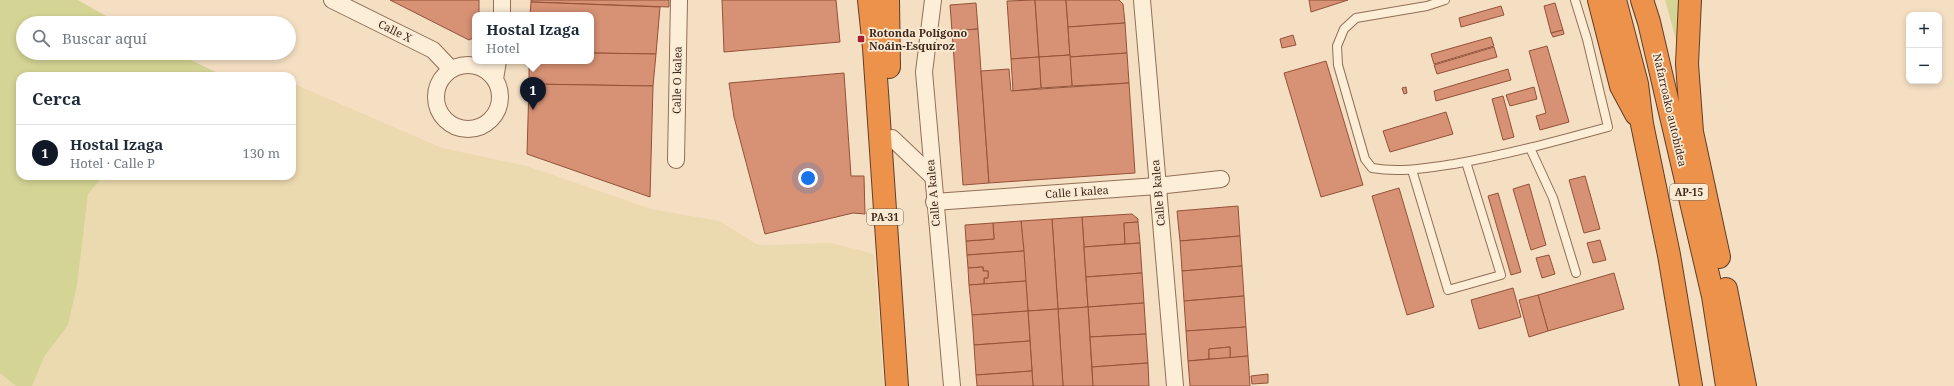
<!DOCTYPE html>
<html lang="es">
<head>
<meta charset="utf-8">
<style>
	body { margin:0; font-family:"Noto Serif",serif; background:#f6f6f7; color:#1f2937 }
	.controls { position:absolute; right:12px; top:12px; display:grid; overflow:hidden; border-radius:8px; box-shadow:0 2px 6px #0003 }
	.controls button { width:36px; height:36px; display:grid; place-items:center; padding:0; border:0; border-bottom:1px solid #e0e1e3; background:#fff; color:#1f2937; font:20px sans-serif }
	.you { position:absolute; left:808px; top:178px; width:14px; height:14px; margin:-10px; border:3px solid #fff; border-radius:50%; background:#1a73e8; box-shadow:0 0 0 6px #1a73e833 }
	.badge { display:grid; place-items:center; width:26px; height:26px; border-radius:50%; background:#111827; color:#fff; font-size:13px; font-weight:700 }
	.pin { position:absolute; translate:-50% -33px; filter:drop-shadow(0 1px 2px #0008) }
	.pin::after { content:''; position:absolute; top:21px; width:14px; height:12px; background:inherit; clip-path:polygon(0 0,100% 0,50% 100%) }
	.popup { position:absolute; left:472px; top:12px; width:122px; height:52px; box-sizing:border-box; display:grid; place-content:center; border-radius:8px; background:#fff; filter:drop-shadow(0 1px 3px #0005); font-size:13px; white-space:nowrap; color:#747a83 }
	.popup b { font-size:15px; color:#1f2937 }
	.popup::after { content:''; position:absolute; left:50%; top:100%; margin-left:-8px; border:8px solid transparent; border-top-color:#fff }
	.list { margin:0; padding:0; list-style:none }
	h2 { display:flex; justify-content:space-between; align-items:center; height:52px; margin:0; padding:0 16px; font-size:17px }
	h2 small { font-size:13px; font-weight:400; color:#747a83 }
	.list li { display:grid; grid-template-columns:26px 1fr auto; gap:12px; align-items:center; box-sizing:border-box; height:56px; padding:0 16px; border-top:1px solid #e0e1e3 }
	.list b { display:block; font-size:15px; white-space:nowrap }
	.list p { margin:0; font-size:13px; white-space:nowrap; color:#747a83 }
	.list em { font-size:13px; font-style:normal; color:#747a83 }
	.icon { flex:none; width:22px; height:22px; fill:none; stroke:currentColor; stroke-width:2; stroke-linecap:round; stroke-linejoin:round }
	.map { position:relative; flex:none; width:1954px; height:386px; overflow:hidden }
	.search { position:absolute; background:#fff; box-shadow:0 2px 6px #0003; left:16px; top:16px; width:280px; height:44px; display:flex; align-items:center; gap:10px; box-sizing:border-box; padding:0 14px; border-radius:22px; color:#747a83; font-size:15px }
	.panel { position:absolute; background:#fff; box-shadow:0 2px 6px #0003; left:16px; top:72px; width:280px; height:108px; border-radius:12px }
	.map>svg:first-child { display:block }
</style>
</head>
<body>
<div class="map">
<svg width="1954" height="386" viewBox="0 0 1954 386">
	<rect width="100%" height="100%" fill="#f4dfc3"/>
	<g fill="#ebdaaf">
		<path d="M292,83L442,148L527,166L651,209L720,221L758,245L831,243L874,254L884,386H32L44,357L68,325L77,286L88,194L103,176H292Z"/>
		<path d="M0,373L16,386H0Z"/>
	</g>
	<g fill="#d4d495">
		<path d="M0,0H78L118,23H23V53H176L222,75L20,76V176H103L88,194L77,286L68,325L44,357L32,386H16L0,373Z"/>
		<path d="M1665,0H1682L1678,47Z"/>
	</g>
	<g fill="#d79174" stroke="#945239">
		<path d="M390,0H479V15H475V37L469,40Z"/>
		<path d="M531,0H669V7L531,2Z"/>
		<path d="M722,0H836L840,42L724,52Z"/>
		<path d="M1035,0L1039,57L1011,59L1007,1Z"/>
		<path d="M1035,0H1066L1070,55L1039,57Z"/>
		<path d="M1066,0H1119L1123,4L1125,23L1068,27Z"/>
		<path d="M1309,0H1348L1311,12Z"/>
		<path d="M531,2L660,7L656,54L591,53V15H530Z"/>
		<path d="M976,3L978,29L952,31L950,5Z"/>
		<path d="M1555,3L1563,30L1551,33L1544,6Z"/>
		<path d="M1501,6L1504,15L1461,27L1459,18Z"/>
		<path d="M1125,23L1127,53L1070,57L1068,27Z"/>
		<path d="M978,29L989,183L963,185L952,31Z"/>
		<path d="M1563,30L1564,34L1553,37L1551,33Z"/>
		<path d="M1293,35L1296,45L1282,48L1280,39Z"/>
		<path d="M1491,37L1494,46L1434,64L1431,54Z"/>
		<path d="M1547,46L1569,122L1540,130L1536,116L1546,113L1529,51Z"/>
		<path d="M1494,47L1497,57L1437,74L1434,65Z"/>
		<path d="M591,53L656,54L653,86L529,84V61H591Z"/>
		<path d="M1127,53L1129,83L1072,86L1070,57Z"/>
		<path d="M1070,55L1072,86L1041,88L1039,57Z"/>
		<path d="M1039,57L1041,88L1013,91L1011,59Z"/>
		<path d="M1326,61L1363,185L1321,197L1284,73Z"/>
		<path d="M1009,69L1011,91L1129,83L1135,173L989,183L981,71Z"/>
		<path d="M1508,69L1511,80L1436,101L1434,91Z"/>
		<path d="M844,73L851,176H864L865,214L853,213L765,234L734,117L729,83Z"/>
		<path d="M529,84L653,86L650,197L527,154Z"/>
		<path d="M1406,87L1407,93L1404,94L1402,88Z"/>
		<path d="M1534,87L1537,99L1510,106L1506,95Z"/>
		<path d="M1503,96L1514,137L1503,140L1492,99Z"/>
		<path d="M1446,112L1453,134L1390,152L1383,131Z"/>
		<path d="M1585,176L1600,229L1584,233L1569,180Z"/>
		<path d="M1529,184L1546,245L1531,250L1513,189Z"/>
		<path d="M1399,188L1434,307L1407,315L1372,196Z"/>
		<path d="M1498,193L1521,272L1511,275L1488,196Z"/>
		<path d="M1238,206L1240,236L1180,241L1177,211Z"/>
		<path d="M1132,214L1138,219V222L1124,223L1125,244L1084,247L1082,217Z"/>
		<path d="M1082,217L1088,307L1058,309L1052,219Z"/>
		<path d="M1052,219L1058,309L1028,311L1021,221Z"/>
		<path d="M1021,221L1024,251L967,255L966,241L994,239L993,223Z"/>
		<path d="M1138,222L1140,243L1125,244L1124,223Z"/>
		<path d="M993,223L994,239L966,241L965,225Z"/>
		<path d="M1240,236L1242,266L1182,271L1180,241Z"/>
		<path d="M1600,240L1606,260L1593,263L1587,243Z"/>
		<path d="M1140,243L1142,273L1086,277L1084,247Z"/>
		<path d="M1024,251L1026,281L984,284V278H988V271H983V267L968,268L967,255Z"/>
		<path d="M1549,255L1555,274L1542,278L1536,258Z"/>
		<path d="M1242,266L1244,296L1184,301L1182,271Z"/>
		<path d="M983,267V271H988V278H984V284L969,285L968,268Z"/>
		<path d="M1142,273L1144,303L1088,307L1086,277Z"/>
		<path d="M1614,273L1624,309L1548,331L1538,295Z"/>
		<path d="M1026,281L1028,311L972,315L969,285Z"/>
		<path d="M1513,288L1521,317L1479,329L1471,300Z"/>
		<path d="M1538,295L1548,331L1529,337L1519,300Z"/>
		<path d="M1244,296L1246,327L1186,331L1184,301Z"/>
		<path d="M1144,303L1146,334L1090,337L1088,307Z"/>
		<path d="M1088,307L1093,386H1063L1058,309Z"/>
		<path d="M1058,309L1063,386H1033L1028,311Z"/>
		<path d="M1028,311L1030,341L974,345L972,315Z"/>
		<path d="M1246,327L1248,356L1230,358V347L1209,349V359L1188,361L1186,331Z"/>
		<path d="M1146,334L1148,363L1092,367L1090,337Z"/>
		<path d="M1030,341L1032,371L976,375L974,345Z"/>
		<path d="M1230,347V358L1209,359V349Z"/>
		<path d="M1248,356L1250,386H1190L1188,361Z"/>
		<path d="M1148,363L1149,386H1093L1092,367Z"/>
		<path d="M1032,371L1033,386H977L976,375Z"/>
		<path d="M1268,374V383L1252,384L1251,376Z"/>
	</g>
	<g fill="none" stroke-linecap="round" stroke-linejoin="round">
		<defs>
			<g id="lane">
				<path d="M1445,0L1427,6L1356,18L1344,29L1337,46L1338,65L1365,159L1372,168C1400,173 1426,168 1454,164C1506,155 1557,141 1608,127L1587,39L1575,0"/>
				<path d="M1530,148L1553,198L1576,273"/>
				<path d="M1412,170L1448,290L1501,275L1466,162"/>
			</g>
			<g id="street">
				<path d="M332,0L433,50L451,69"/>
				<path d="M933,0L924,72L952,386"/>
				<path d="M1142,0L1175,386"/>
				<path d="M502,15V0"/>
				<circle cx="468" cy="97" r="32"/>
				<path d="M495,79L498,61"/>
				<path d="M892,138L932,176"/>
				<path d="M676,160L679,0"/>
				<path d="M934,202L1157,186L1221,179"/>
			</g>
			<g id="highway">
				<path d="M869,0L874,48L897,386"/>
				<path d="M888,0L889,67"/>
				<path d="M1599,0L1621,86L1636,114"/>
				<path d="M1615,0L1637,84L1642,124L1669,255L1691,386"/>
				<path d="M1642,0L1649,22L1713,296L1727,386"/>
				<path d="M1690,0L1687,64L1692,132L1719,257"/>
				<path d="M1726,289L1745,386"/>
			</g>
		</defs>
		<use href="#lane" stroke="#916f57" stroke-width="10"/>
		<use href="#street" stroke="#916f57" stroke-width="18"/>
		<use href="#highway" stroke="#5f3d2b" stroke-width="24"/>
		<use href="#lane" stroke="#fdeed8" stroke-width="8"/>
		<use href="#street" stroke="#fdeed8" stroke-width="16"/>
		<use href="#highway" stroke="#ed924a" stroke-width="22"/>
	</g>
	<rect fill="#a91e30" stroke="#faead4" stroke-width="1.5" x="857" y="35" width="8" height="8" rx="2"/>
	<g text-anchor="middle" stroke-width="3.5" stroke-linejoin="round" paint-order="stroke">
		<g fill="#faead4" stroke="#776354" stroke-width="1">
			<rect x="1670" y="184" width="38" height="16" rx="3"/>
			<rect x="867" y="209" width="36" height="16" rx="3"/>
		</g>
		<g font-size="10" font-weight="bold" fill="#3f291d">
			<text x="1689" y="196">AP-15</text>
			<text x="885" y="221">PA-31</text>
		</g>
		<g font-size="11" fill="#3f291d" stroke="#faead4">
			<text transform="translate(395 31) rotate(26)" y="4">Calle X</text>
			<text transform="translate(677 80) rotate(-89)" y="4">Calle O kalea</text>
			<text transform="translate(1670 110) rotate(77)" y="4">Nafarroako autobidea</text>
			<text transform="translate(1077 192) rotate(-4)" y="4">Calle I kalea</text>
			<text transform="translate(933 193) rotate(-95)" y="4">Calle A kalea</text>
			<text transform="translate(1158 193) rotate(-95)" y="4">Calle B kalea</text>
		</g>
		<g font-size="11" font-weight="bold" fill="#3f291d" stroke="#faead4" text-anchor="start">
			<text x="869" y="37">Rotonda Polígono<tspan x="869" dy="13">Noáin-Esquíroz</tspan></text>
		</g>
	</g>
</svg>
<div class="controls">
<button>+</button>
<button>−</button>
</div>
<div class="you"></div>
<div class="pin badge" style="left:533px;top:110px">1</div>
<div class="popup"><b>Hostal Izaga</b>Hotel</div>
<div class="search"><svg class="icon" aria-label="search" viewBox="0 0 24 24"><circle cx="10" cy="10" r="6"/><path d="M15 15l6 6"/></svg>Buscar aquí</div>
<section class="panel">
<h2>Cerca<small></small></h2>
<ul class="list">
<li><span class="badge">1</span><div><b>Hostal Izaga</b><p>Hotel · Calle P</p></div><em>130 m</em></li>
</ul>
</section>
</div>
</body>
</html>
